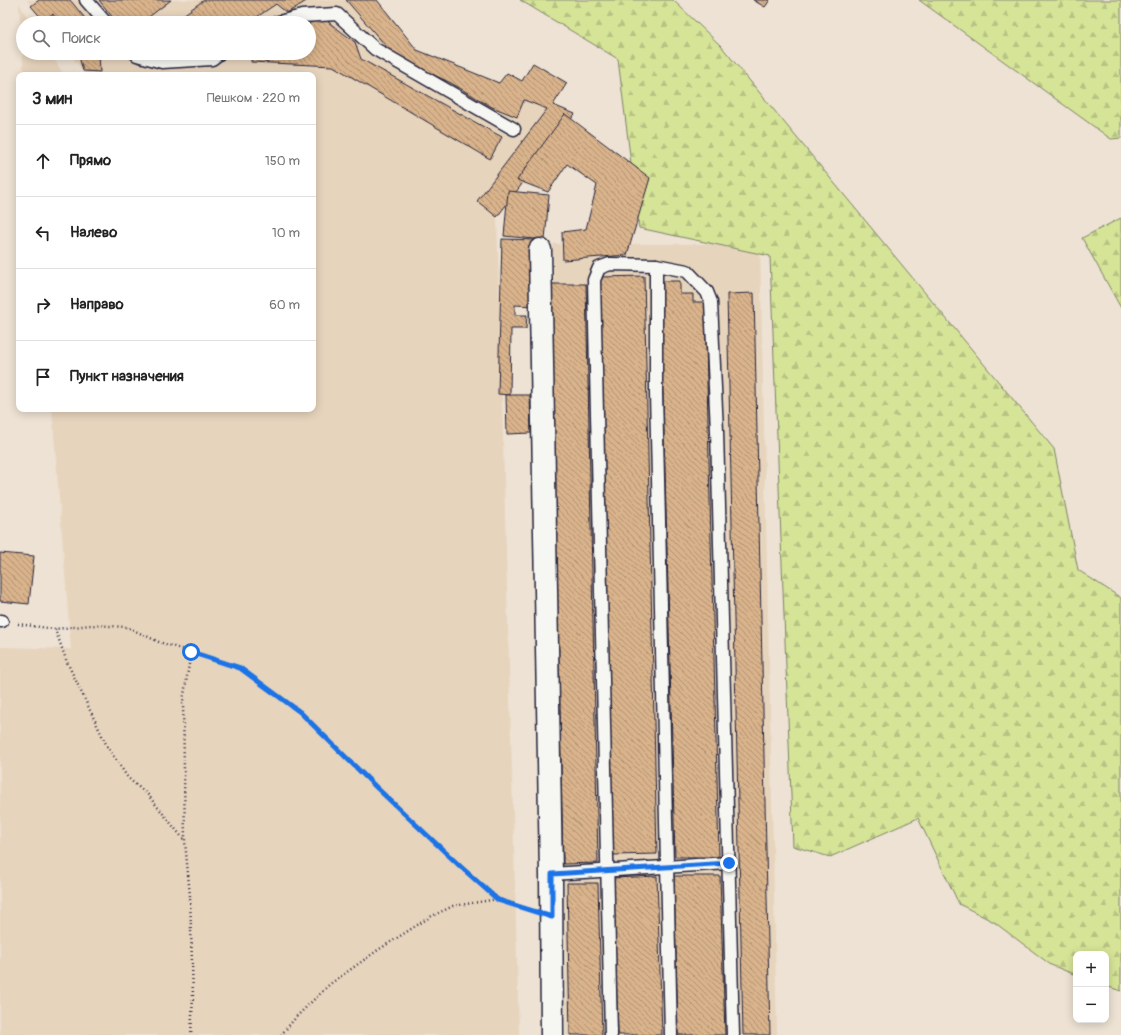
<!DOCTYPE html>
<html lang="ru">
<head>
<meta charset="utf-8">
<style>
	body { margin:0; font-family:Pangolin,sans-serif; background:#f2f2f2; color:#222 }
	.controls { position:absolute; right:12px; bottom:12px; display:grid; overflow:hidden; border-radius:8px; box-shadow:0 2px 10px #0003 }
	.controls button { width:36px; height:36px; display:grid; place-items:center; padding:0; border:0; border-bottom:1px solid #e0e0e0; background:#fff; color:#222; font:20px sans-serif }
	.stop { position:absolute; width:12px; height:12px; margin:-9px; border:3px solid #1a73e8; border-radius:50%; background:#fff }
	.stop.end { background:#1a73e8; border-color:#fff; box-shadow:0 1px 4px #0008 }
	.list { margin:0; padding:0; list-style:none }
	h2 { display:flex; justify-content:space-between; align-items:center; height:52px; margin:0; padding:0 16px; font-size:17px }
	h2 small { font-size:13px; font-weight:400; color:#767676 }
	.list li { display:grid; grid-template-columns:26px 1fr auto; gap:12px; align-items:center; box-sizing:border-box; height:72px; padding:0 16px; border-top:1px solid #e0e0e0 }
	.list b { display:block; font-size:15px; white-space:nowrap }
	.list em { font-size:13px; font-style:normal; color:#767676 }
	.icon { flex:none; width:22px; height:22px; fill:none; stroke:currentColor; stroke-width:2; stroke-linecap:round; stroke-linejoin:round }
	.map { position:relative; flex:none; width:1121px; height:1035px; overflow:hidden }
	.search { position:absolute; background:#fff; box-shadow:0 2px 10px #0003; left:16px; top:16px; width:300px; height:44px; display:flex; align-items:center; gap:10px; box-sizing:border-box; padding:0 14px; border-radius:22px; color:#767676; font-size:15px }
	.panel { position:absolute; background:#fff; box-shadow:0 2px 10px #0003; left:16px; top:72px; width:300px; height:340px; border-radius:8px }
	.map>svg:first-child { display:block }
</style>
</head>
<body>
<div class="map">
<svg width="1121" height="1035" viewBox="0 0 1121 1035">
	<defs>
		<pattern id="forest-firs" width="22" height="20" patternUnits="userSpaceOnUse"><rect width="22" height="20" fill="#d6e497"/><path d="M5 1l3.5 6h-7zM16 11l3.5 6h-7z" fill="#b7c383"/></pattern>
		<pattern id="building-back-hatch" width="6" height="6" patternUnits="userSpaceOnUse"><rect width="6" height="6" fill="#d9b38b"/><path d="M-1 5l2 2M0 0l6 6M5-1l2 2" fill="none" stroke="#b09173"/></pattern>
	</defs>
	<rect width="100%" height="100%" fill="#ede2d3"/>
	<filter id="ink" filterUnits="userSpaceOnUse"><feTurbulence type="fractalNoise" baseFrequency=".025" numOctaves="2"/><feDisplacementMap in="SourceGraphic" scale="8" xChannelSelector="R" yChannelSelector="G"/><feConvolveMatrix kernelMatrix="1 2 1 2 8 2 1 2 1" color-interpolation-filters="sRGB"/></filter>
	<g filter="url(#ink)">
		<g fill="#e7d4bd">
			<path d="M27,0H377L417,50L575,114L497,217L519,1035H0V647L71,649L52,409H313V75H86L69,53H309V23H45Z"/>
			<path d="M19,4L31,23H23V53H50L64,75H24Z"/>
			<path d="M553,244H760L777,1035H566Z"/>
		</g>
		<g fill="url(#forest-firs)" stroke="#7c8369">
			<path d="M520,0H673L721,46L1054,449L1078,570L1121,598V991L1106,986V954H1076V975L1051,965L994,922L959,904L918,818L830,857L793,846L770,256L639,228L618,59Z"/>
			<path d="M919,0H1121V138L1111,139Z"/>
			<path d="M1121,218V308L1082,238Z"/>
		</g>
		<g fill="url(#building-back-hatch)" stroke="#22223b">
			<path d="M39,0H70L89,23H60L53,14L43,20L31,6Z"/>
			<path d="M99,0H171L141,23H117Z"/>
			<path d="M204,0H308L287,13L276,4L248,23H172Z"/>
			<path d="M346,0H377L417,50L499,83L507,73L522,81L533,63L567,83L553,105L575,114L497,217L477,201L547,109L524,100L517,117L492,107L451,83L419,68L391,52Z"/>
			<path d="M753,0H770L765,7Z"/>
			<path d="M314,15L327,21L355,42L361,59L502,137L490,159L333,66L251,62L252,53H309V25Z"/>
			<path d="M78,53H99L100,72L83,71Z"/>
			<path d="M565,114L650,178L627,255L563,260L562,232L586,229L597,185L567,164L548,192L517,180Z"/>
			<path d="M508,191L549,195L545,240L504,236Z"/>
			<path d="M502,239L536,240L534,306L515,305V315H527L526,329H511L510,395L498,394Z"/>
			<path d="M644,276L657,854L613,855L600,277Z"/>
			<path d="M660,281H680V294H693V302H705L719,857H675Z"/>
			<path d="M551,284H586L598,863L563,864Z"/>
			<path d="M754,293L770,1035H743L727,294Z"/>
			<path d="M506,395H530L531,433L507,434Z"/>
			<path d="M0,553L34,556L29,604L0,601Z"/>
			<path d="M657,876L662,1035H618L613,878Z"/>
			<path d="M674,876H720L725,1035H678Z"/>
			<path d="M567,883H598L602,1035H570Z"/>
		</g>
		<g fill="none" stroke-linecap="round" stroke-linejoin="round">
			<defs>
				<g id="lane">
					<path d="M86,0L106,23"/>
					<path d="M275,23L302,16L337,14L375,49L514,129"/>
					<path d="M135,53L137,55L162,62L212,59L220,53"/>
					<path d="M656,265V393L671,1035"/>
					<path d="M0,621H2"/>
					<path d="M551,874L729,863"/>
					<path d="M611,1035L594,280L599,268L610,264L656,265L687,271L707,292L711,302L717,431L733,1035"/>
				</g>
				<path id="street" d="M540,250L551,874L552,1035"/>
			</defs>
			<use href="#lane" stroke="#22223b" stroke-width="15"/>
			<use href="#street" stroke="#22223b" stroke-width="25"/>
			<g stroke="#22223b" stroke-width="2.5" stroke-dasharray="1 3" stroke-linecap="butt">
				<path d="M18,624L55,629L91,625L127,627L159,642L240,668L300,712L377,788L461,867L498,899L530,910"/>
				<path d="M55,629L67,662L107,746L128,778L148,795L185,841"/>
				<path d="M191,652L183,701L185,841L190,896L193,997L191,1035"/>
				<path d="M281,1035L297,1016L330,984L378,950L430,917L453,906L498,899"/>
			</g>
			<use href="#lane" stroke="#f6f6f2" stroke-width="12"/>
			<use href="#street" stroke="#f6f6f2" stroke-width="22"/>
		</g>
	</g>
	<g fill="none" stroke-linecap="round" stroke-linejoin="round" filter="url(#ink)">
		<path stroke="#1a73e8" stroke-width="5" d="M191,652L240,668L300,712L377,788L461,867L498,900L552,917V874L729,863"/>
	</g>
</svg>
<div class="controls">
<button>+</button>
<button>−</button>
</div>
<div class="stop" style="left:191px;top:652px"></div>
<div class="stop end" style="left:729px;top:863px"></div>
<div class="search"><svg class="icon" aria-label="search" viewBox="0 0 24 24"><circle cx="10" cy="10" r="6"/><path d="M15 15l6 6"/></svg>Поиск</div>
<section class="panel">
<h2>3 мин<small>Пешком · 220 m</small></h2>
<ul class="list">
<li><svg class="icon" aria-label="ahead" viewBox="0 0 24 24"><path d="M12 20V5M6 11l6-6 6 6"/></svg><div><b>Прямо</b></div><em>150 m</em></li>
<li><svg class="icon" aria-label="left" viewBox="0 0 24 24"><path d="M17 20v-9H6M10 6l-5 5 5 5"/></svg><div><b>Налево</b></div><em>10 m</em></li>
<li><svg class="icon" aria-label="right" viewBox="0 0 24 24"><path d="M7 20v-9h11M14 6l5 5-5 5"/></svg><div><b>Направо</b></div><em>60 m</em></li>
<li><svg class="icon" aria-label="arrive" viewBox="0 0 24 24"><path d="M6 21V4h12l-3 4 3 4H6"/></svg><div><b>Пункт назначения</b></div></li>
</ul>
</section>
</div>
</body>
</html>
